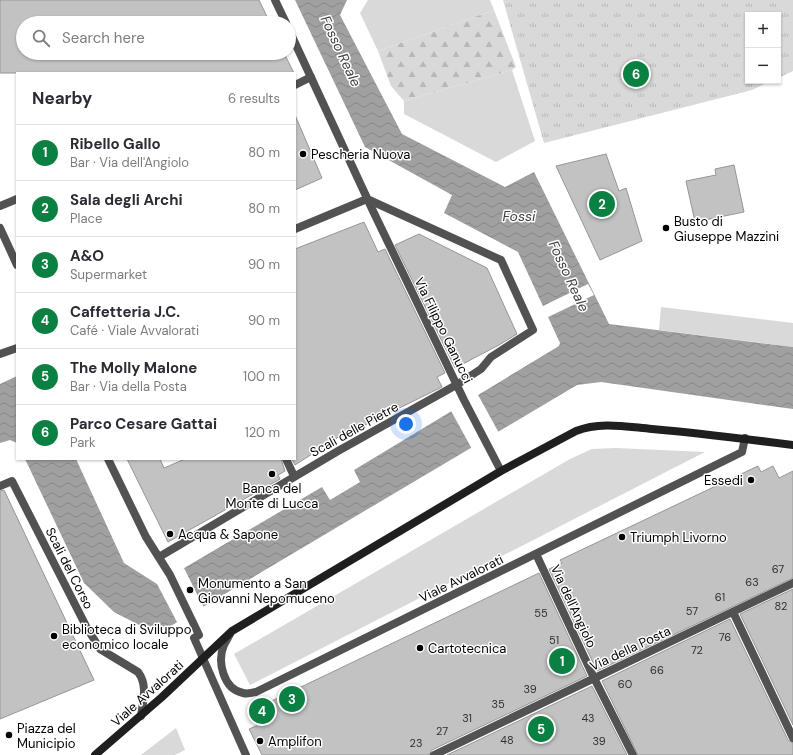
<!DOCTYPE html>
<html lang="en">
<head>
<meta charset="utf-8">
<style>
	body { margin:0; font-family:"DM Sans",sans-serif; background:#f2f2f3; color:#2b2b33 }
	.controls { position:absolute; right:12px; top:12px; display:grid; overflow:hidden; border-radius:0px; box-shadow:0 1px 3px #0004 }
	.controls button { width:36px; height:36px; display:grid; place-items:center; padding:0; border:0; border-bottom:1px solid #e1e1e2; background:#fff; color:#2b2b33; font:20px sans-serif }
	.you { position:absolute; left:406px; top:424px; width:14px; height:14px; margin:-10px; border:3px solid #fff; border-radius:50%; background:#1a73e8; box-shadow:0 0 0 6px #1a73e833 }
	.badge { display:grid; place-items:center; width:26px; height:26px; border-radius:50%; background:#0b8043; color:#fff; font-size:13px; font-weight:700 }
	.pin { position:absolute; translate:-50% -50%; border:2px solid #fff; box-shadow:0 1px 4px #0006 }
	.list { margin:0; padding:0; list-style:none }
	h2 { display:flex; justify-content:space-between; align-items:center; height:52px; margin:0; padding:0 16px; font-size:17px }
	h2 small { font-size:13px; font-weight:400; color:#7c7c81 }
	.list li { display:grid; grid-template-columns:26px 1fr auto; gap:12px; align-items:center; box-sizing:border-box; height:56px; padding:0 16px; border-top:1px solid #e1e1e2 }
	.list b { display:block; font-size:15px; white-space:nowrap }
	.list p { margin:0; font-size:13px; white-space:nowrap; color:#7c7c81 }
	.list em { font-size:13px; font-style:normal; color:#7c7c81 }
	.icon { flex:none; width:22px; height:22px; fill:none; stroke:currentColor; stroke-width:2; stroke-linecap:round; stroke-linejoin:round }
	.map { position:relative; flex:none; width:793px; height:755px; overflow:hidden }
	.search { position:absolute; background:#fff; box-shadow:0 1px 3px #0004; left:16px; top:16px; width:280px; height:44px; display:flex; align-items:center; gap:10px; box-sizing:border-box; padding:0 14px; border-radius:22px; color:#7c7c81; font-size:15px }
	.panel { position:absolute; background:#fff; box-shadow:0 1px 3px #0004; left:16px; top:72px; width:280px; height:388px; border-radius:0px }
	.map>svg:first-child { display:block }
</style>
</head>
<body>
<div class="map">
<svg width="793" height="755" viewBox="0 0 793 755">
	<defs>
		<pattern id="forest-firs" width="22" height="20" patternUnits="userSpaceOnUse"><rect width="22" height="20" fill="#d9d9d9"/><path d="M5 1l3.5 6h-7zM16 11l3.5 6h-7z" fill="#b8b8b8"/></pattern>
		<pattern id="park-tufts" width="24" height="20" patternUnits="userSpaceOnUse"><rect width="24" height="20" fill="#d9d9d9"/><path d="M3 7l-1-3M5 7V3M7 7l1-3M15 17l-1-3M17 17v-4M19 17l1-3" fill="none" stroke="#b8b8b8"/></pattern>
		<pattern id="water-waves" width="16" height="10" patternUnits="userSpaceOnUse"><rect width="16" height="10" fill="#a0a0a0"/><path d="M0 5q4-4 8 0t8 0" fill="none" stroke="#888"/></pattern>
	</defs>
	<rect width="100%" height="100%" fill="#fff"/>
	<g fill="#d9d9d9">
		<path d="M368,0H490L494,10L378,51L360,13Z"/>
		<path d="M512,70L535,141L496,162L404,114V101Z"/>
		<path d="M661,307L793,323V347L659,330Z"/>
		<path d="M616,448L705,452L250,685L234,654L570,459L592,449Z"/>
		<path d="M176,728L185,750L175,755H141Z"/>
	</g>
	<path fill="url(#forest-firs)" d="M494,10L516,67L512,70L404,101L391,86L378,51Z"/>
	<path fill="url(#park-tufts)" d="M503,0H793V71L778,78V15H748V81H771L752,90L544,143Z"/>
	<g fill="url(#water-waves)">
		<path d="M295,0H347L340,15L402,134L505,187L534,172L609,324L793,347V409L601,382L577,385L169,627L141,626L114,612L84,583L25,459H76L124,563L157,584L322,487L330,500L360,482L354,470L559,346L560,343L518,252L444,213L452,195L365,147Z"/>
		<path d="M17,376V443L10,440L0,443V384Z"/>
	</g>
	<g fill="#fff">
		<path d="M588,284L594,295L546,318L541,307Z"/>
		<path d="M477,393L499,433L472,449L450,409Z"/>
		<path d="M184,568L204,608L178,624L156,582Z"/>
	</g>
	<g fill="#c2c2c2" stroke="#969696">
		<path d="M0,0H259L270,23H23V53H284L294,73H0Z"/>
		<path d="M295,115L322,178L295,190Z"/>
		<path d="M606,154L619,191L626,188L642,241L600,260L556,166Z"/>
		<path d="M734,165L744,212L695,222L686,181L716,175L715,169Z"/>
		<path d="M364,222L378,252L385,249L445,373L437,377L442,387L359,428L357,425L295,465L292,459H295V249Z"/>
		<path d="M419,234L487,268L517,334L499,345L455,368L395,245Z"/>
		<path d="M127,459H160L164,468L185,459H281L285,471L278,475L280,479L168,542Z"/>
		<path d="M758,466L761,472L773,466L779,478L793,471V578L597,671L549,569L562,563L560,560Z"/>
		<path d="M4,490L94,680L0,719V491Z"/>
		<path d="M539,573L587,676L432,750L429,755H262L249,729L261,724L255,709Z"/>
		<path d="M793,589V725L740,614Z"/>
		<path d="M730,619L788,740L793,743V755H638L602,681Z"/>
		<path d="M592,686L627,755H447Z"/>
	</g>
	<g fill="none" stroke-linecap="round" stroke-linejoin="round">
		<g stroke="#525252" stroke-width="8">
			<path d="M275,0L286,23"/>
			<path d="M289,30L373,211L464,400L501,471"/>
			<path d="M295,85L311,77"/>
			<path d="M0,206L17,199"/>
			<path d="M0,228L17,265"/>
			<path d="M295,229L367,199"/>
			<path d="M0,354L17,348"/>
			<path d="M108,459L146,537L170,575L199,635L194,638L246,755"/>
			<path d="M286,459L294,476"/>
			<path d="M0,486L12,481L87,628L100,649L138,672C148,685 143,701 141,716"/>
			<path d="M536,554L594,678L633,755"/>
			<path d="M159,557L338,451L458,384L481,369L491,357L533,330L501,260L367,199"/>
			<path d="M733,612L793,738"/>
			<path d="M230,634C228,638 226,641 224,645C217,661 223,689 243,693C247,694 252,693 256,692L742,452L745,438"/>
			<path d="M434,755L793,583"/>
		</g>
		<path stroke="#1f1f1f" stroke-width="8" d="M95,755L162,697L232,631L501,471L576,431C600,421 628,427 652,429C699,433 746,439 793,445"/>
	</g>
	<g fill="#000" stroke="#fff" stroke-width="1.5">
		<circle cx="303" cy="154" r="4"/>
		<circle cx="666" cy="228" r="4"/>
		<circle cx="272" cy="474" r="4"/>
		<circle cx="751" cy="480" r="4"/>
		<circle cx="170" cy="534" r="4"/>
		<circle cx="622" cy="537" r="4"/>
		<circle cx="190" cy="590" r="4"/>
		<circle cx="54" cy="636" r="4"/>
		<circle cx="420" cy="648" r="4"/>
		<circle cx="9" cy="735" r="4"/>
		<circle cx="260" cy="741" r="4"/>
	</g>
	<g text-anchor="middle" stroke-width="3" stroke-linejoin="round" paint-order="stroke">
		<g font-size="11" fill="#303030">
			<text x="778" y="573">67</text>
			<text x="752" y="586">63</text>
			<text x="720" y="601">61</text>
			<text x="781" y="610">82</text>
			<text x="692" y="615">57</text>
			<text x="541" y="617">55</text>
			<text x="725" y="641">76</text>
			<text x="554" y="644">51</text>
			<text x="697" y="654">72</text>
			<text x="657" y="674">66</text>
			<text x="625" y="688">60</text>
			<text x="530" y="693">39</text>
			<text x="498" y="708">35</text>
			<text x="467" y="722">31</text>
			<text x="588" y="722">43</text>
			<text x="442" y="735">27</text>
			<text x="507" y="744">48</text>
			<text x="599" y="745">39</text>
			<text x="416" y="747">23</text>
		</g>
		<g font-size="13" fill="#000" stroke="#fff" text-anchor="start">
			<text x="311" y="159">Pescheria Nuova</text>
			<text x="674" y="226">Busto di<tspan x="674" dy="15">Giuseppe Mazzini</tspan></text>
			<text x="743" y="485" text-anchor="end">Essedi</text>
			<text x="272" y="493" text-anchor="middle">Banca del<tspan x="272" dy="15">Monte di Lucca</tspan></text>
			<text x="178" y="539">Acqua &amp; Sapone</text>
			<text x="630" y="542">Triumph Livorno</text>
			<text x="198" y="588">Monumento a San<tspan x="198" dy="15">Giovanni Nepomuceno</tspan></text>
			<text x="62" y="634">Biblioteca di Sviluppo<tspan x="62" dy="15">economico locale</tspan></text>
			<text x="428" y="653">Cartotecnica</text>
			<text x="17" y="733">Piazza del<tspan x="17" dy="15">Municipio</tspan></text>
			<text x="268" y="746">Amplifon</text>
		</g>
		<g font-size="13" fill="#000" stroke="#fff">
			<text transform="translate(444 330) rotate(64)" y="5">Via Filippo Ganucci</text>
			<text transform="translate(354 429) rotate(-29)" y="5">Scali delle Pietre</text>
			<text transform="translate(70 568) rotate(63)" y="5">Scali del Corso</text>
			<text transform="translate(461 578) rotate(-26)" y="5">Viale Avvalorati</text>
			<text transform="translate(574 606) rotate(65)" y="5">Via dell'Angiolo</text>
			<text transform="translate(630 648) rotate(-25)" y="5">Via della Posta</text>
			<text transform="translate(147 693) rotate(-42)" y="5">Viale Avvalorati</text>
		</g>
		<g font-size="14" font-style="italic" fill="#414141" stroke="#fff">
			<text transform="translate(341 51) rotate(65)" y="5">Fosso Reale</text>
			<text x="519" y="221">Fossi</text>
			<text transform="translate(569 276) rotate(65)" y="5">Fosso Reale</text>
		</g>
	</g>
</svg>
<div class="controls">
<button>+</button>
<button>−</button>
</div>
<div class="you"></div>
<div class="pin badge" style="left:562px;top:661px">1</div>
<div class="pin badge" style="left:602px;top:204px">2</div>
<div class="pin badge" style="left:292px;top:699px">3</div>
<div class="pin badge" style="left:262px;top:711px">4</div>
<div class="pin badge" style="left:541px;top:729px">5</div>
<div class="pin badge" style="left:636px;top:74px">6</div>
<div class="search"><svg class="icon" aria-label="search" viewBox="0 0 24 24"><circle cx="10" cy="10" r="6"/><path d="M15 15l6 6"/></svg>Search here</div>
<section class="panel">
<h2>Nearby<small>6 results</small></h2>
<ul class="list">
<li><span class="badge">1</span><div><b>Ribello Gallo</b><p>Bar · Via dell'Angiolo</p></div><em>80 m</em></li>
<li><span class="badge">2</span><div><b>Sala degli Archi</b><p>Place</p></div><em>80 m</em></li>
<li><span class="badge">3</span><div><b>A&amp;O</b><p>Supermarket</p></div><em>90 m</em></li>
<li><span class="badge">4</span><div><b>Caffetteria J.C.</b><p>Café · Viale Avvalorati</p></div><em>90 m</em></li>
<li><span class="badge">5</span><div><b>The Molly Malone</b><p>Bar · Via della Posta</p></div><em>100 m</em></li>
<li><span class="badge">6</span><div><b>Parco Cesare Gattai</b><p>Park</p></div><em>120 m</em></li>
</ul>
</section>
</div>
</body>
</html>
